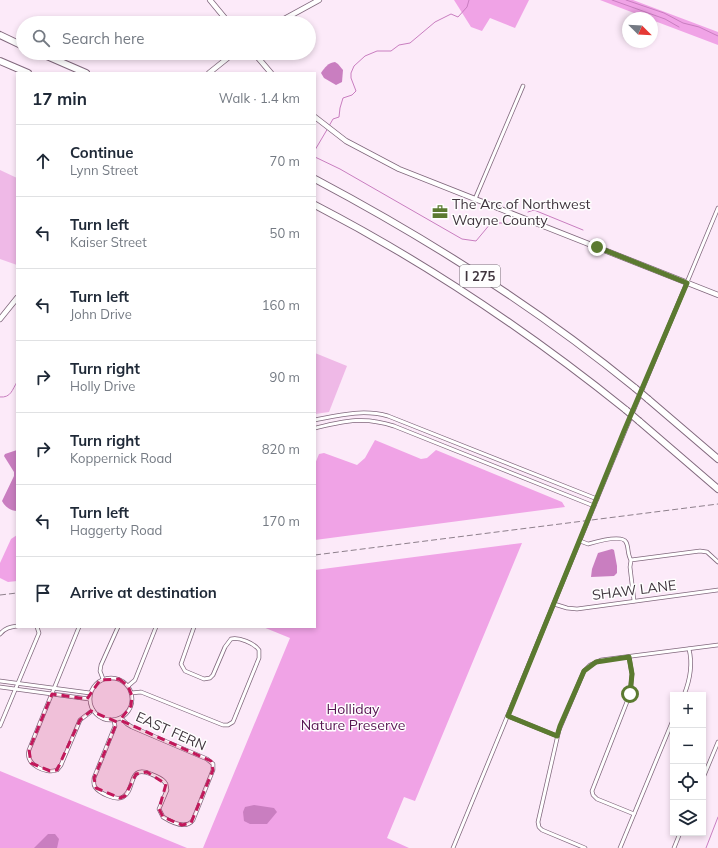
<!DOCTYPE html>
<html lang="en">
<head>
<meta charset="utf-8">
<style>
	body { margin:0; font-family:Mulish,sans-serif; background:#f6f6f7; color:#1f2937 }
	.controls { position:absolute; right:12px; bottom:12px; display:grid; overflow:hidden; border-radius:0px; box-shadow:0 2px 6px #0003 }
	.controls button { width:36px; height:36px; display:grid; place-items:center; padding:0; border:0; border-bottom:1px solid #e0e1e3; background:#fff; color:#1f2937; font:20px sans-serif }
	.compass { position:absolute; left:622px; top:12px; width:36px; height:36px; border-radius:50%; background:#fff; box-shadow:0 2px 6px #0003; rotate:114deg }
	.stop { position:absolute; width:12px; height:12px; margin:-9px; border:3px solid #5b7a30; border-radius:50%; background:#fff }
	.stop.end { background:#5b7a30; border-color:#fff; box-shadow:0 1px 4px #0008 }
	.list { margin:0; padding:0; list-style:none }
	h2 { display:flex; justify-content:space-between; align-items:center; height:52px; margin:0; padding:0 16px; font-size:17px }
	h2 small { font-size:13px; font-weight:400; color:#747a83 }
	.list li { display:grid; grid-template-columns:26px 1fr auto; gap:12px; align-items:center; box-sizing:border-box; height:72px; padding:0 16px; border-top:1px solid #e0e1e3 }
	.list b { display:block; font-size:15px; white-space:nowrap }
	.list p { margin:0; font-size:13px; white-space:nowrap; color:#747a83 }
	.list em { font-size:13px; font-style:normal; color:#747a83 }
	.icon { flex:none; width:22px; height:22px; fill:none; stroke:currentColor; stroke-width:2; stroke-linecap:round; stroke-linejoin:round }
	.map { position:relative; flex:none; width:718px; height:848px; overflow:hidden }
	.search { position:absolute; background:#fff; box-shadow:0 2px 6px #0003; left:16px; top:16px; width:300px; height:44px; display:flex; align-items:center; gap:10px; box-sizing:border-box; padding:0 14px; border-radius:22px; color:#747a83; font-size:15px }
	.panel { position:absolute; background:#fff; box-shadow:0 2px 6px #0003; left:16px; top:72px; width:300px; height:556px; border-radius:0px }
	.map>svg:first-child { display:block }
</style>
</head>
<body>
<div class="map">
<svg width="718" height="848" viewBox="0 0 718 848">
	<rect width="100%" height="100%" fill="#fceaf9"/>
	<g fill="#efb9e7">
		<path d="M0,170L17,178V265L0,259Z"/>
		<path d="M315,353L347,366L329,412L315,414Z"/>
	</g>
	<g fill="#f0a3e6">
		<path d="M454,0H529L515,28L490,18L482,31L471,27Z"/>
		<path d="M600,0H633L718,32V45L652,20V18H647Z"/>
		<path d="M375,440L421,459L427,458L436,450L562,502L565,507L315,540V464L319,454L324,453L357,465L365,458Z"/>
		<path d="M17,535V581L8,582L0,578V563L11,539Z"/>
		<path d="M522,543L415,801L404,797L387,838L409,848H203L290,638L263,627H315V570Z"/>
		<path d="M0,771L187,848H0Z"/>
	</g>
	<g fill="#c97ec0">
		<path d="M335,62L338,64L343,70L342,82L336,85L324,78L321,73C325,67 328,63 335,62Z"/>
		<path d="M17,450V511C11,511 5,507 2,501L14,476V472L4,456L5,454Z"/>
		<path d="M612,549L614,550L617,566V573L614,576L591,577L592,569L598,553Z"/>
		<path d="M254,805L274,808L277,812L267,824H250L244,821L243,812L245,807Z"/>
		<path d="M48,834H55L59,839L57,848H34Z"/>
	</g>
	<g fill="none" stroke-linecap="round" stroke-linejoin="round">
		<g stroke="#c97ec0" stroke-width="1">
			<path d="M612,0L665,19L679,27"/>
			<path d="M626,0L664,13L683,23L699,27L718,36"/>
			<path d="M329,126L333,119L339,117L340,108L343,98L352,95L356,91L351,78V73L354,66L365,56L377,51H391L399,45L410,43L435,22L451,14L458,17L467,7L469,0"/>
			<path d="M315,150L328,128"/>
			<path d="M315,157L340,169L462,239L476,241L491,223H510"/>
			<path d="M528,212L534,210L583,230"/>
			<path d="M0,397C11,398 12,390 17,382"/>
			<path d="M706,848L718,817"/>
		</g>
		<defs>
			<g id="minor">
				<path d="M475,199L523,86"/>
				<path d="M315,420C340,415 363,409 388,416L597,499"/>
				<path d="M315,428C345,421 364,416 394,426L594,506"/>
				<path d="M580,541L588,544C595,542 622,534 626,542C629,547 627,554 631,560"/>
				<path d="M634,601L630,567L631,560L700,551L707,552L718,562"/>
				<path d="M554,604L567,608L577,609L718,590"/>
				<path d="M79,627L29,750C25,765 46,774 57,770L61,765L80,720L93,710"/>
				<path d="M0,634C5,628 10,627 17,626"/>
				<path d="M629,657L632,674L630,694L592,791L593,795L597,799L634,814"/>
				<circle cx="111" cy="699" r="21"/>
				<path d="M103,679L100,671L101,665L118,627"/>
				<path d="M0,681L90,693"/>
				<path d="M128,686L135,680L156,627"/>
				<path d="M0,687L89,699"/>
				<path d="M131,693L141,692L223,725H228L233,722L259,658V650C254,643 239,637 231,639L225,647L213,675L210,678L204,679L185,671L181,664L194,627"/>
				<path d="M684,695C690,680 693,665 689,649"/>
				<path d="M508,716L557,736"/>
				<path d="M114,720L115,726L94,778C94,782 93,784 95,787C99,793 116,801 123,797C136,790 127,764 151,774C157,777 163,778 166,784L167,790L159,809L163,817C171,822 186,830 193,820L213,770V764L207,759L132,727L127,724L121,718"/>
				<path d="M0,726L39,633L37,627"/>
				<path d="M703,778L718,742"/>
				<path d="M453,848L625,431L718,208"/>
				<path d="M585,848L542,830L539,827L538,822L559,730L584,671L590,665L601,660L718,645"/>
				<path d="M620,848L673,720"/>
				<path d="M674,848L680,833"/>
			</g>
			<g id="secondary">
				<path d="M210,0L229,23"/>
				<path d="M277,23L319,0"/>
				<path d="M254,53L271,73"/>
				<path d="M209,73L234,53"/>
				<path d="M315,117L346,141L399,169L718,295"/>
				<path d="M0,319L17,298"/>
			</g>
			<g id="motorway">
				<path d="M0,35L23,46"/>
				<path d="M40,53L86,73"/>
				<path d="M0,61L28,73"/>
				<path d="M315,179C428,239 536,307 635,388"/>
				<path d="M315,205C425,262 529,332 626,410"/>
				<path d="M648,399L718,459"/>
				<path d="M639,421L718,489"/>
			</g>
		</defs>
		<use href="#minor" stroke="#81687d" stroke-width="4.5"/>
		<use href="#secondary" stroke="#81687d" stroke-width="6"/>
		<use href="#motorway" stroke="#81687d" stroke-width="8"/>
		<use href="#minor" stroke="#fff" stroke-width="3"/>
		<use href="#secondary" stroke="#fff" stroke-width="4.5"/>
		<use href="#motorway" stroke="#fff" stroke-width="6"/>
		<g stroke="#8e808c" stroke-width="1" stroke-dasharray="6 3" stroke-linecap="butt">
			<path d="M315,555L718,504"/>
			<path d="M0,595L17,593"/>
		</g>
		<defs>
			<g id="motorway-bridge">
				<path d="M635,388L648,399"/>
				<path d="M626,410L639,421"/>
			</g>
		</defs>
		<use href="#motorway-bridge" stroke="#81687d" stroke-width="8" stroke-linecap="butt"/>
		<use href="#motorway-bridge" stroke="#fff" stroke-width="6"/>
	</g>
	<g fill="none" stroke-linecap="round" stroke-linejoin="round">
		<path stroke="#5b7a30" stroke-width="5" d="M597,247L687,283L624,431L508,716L557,736L560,726L584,671L596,662L629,657L632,674L630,694"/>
	</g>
	<path fill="#c2185b" fill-opacity="0.2" stroke="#c2185b" stroke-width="3" stroke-dasharray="8 5" stroke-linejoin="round" d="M119,679L128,686L132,696L131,706L120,720L211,761L213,770L191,823L182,825L163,817L159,809L166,784L147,772L136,774L125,796L120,798L96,788L94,778L117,722L91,711L80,720L57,770L50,771L31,763L29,750L52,694L87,699L100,680Z"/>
	<defs>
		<symbol id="office-bare" viewBox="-9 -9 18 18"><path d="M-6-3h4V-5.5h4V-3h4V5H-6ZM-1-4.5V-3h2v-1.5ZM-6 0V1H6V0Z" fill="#5b7a30" stroke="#fefefe" stroke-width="2.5" paint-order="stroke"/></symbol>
	</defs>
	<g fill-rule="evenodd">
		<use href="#office-bare" x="429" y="201" width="22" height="22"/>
	</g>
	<g text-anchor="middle" stroke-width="3" stroke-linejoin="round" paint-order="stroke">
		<rect fill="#fefefe" stroke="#797178" stroke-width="1" x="460" y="265" width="40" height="22" rx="3"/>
		<g font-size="13" font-weight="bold" fill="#40353e">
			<text x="480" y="281">I 275</text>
		</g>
		<g font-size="14" fill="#40353e" stroke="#fefefe" text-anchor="start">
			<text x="452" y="209">The Arc of Northwest<tspan x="452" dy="16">Wayne County</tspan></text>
		</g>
		<g font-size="14" fill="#40353e" stroke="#fefefe">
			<text transform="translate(634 590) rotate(-7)" y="5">SHAW LANE</text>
			<text transform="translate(171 731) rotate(24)" y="5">EAST FERN</text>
		</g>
		<g font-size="14" fill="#571452" stroke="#fefefe">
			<text x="353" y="714">Holliday<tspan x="353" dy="16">Nature Preserve</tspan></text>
		</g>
	</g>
</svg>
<div class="controls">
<button>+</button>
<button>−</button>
<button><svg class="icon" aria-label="locate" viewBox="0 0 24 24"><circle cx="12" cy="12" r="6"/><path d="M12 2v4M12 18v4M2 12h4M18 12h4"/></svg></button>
<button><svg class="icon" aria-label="layers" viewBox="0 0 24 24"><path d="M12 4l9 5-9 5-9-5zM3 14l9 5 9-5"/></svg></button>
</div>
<svg class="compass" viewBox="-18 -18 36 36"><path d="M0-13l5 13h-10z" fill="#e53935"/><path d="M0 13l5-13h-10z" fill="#747a83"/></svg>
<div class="stop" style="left:630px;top:694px"></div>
<div class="stop end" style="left:597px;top:247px"></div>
<div class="search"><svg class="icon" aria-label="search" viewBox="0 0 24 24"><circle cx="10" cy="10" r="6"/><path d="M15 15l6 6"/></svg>Search here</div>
<section class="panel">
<h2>17 min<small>Walk · 1.4 km</small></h2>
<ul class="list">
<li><svg class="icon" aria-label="ahead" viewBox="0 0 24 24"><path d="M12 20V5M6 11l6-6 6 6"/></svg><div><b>Continue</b><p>Lynn Street</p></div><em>70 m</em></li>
<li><svg class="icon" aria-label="left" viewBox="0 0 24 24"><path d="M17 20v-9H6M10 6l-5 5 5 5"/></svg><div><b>Turn left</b><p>Kaiser Street</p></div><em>50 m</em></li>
<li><svg class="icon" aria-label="left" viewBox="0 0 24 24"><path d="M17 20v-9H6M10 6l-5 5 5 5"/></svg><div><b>Turn left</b><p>John Drive</p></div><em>160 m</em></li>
<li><svg class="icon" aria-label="right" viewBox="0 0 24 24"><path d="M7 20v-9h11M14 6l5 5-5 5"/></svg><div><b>Turn right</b><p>Holly Drive</p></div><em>90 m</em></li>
<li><svg class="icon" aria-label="right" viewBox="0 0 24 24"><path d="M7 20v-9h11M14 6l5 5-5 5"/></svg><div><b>Turn right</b><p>Koppernick Road</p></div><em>820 m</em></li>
<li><svg class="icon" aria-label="left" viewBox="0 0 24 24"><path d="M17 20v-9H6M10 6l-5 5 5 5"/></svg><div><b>Turn left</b><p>Haggerty Road</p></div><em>170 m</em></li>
<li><svg class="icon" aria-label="arrive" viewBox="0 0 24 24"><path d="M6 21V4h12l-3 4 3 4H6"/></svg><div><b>Arrive at destination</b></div></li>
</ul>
</section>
</div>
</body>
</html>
